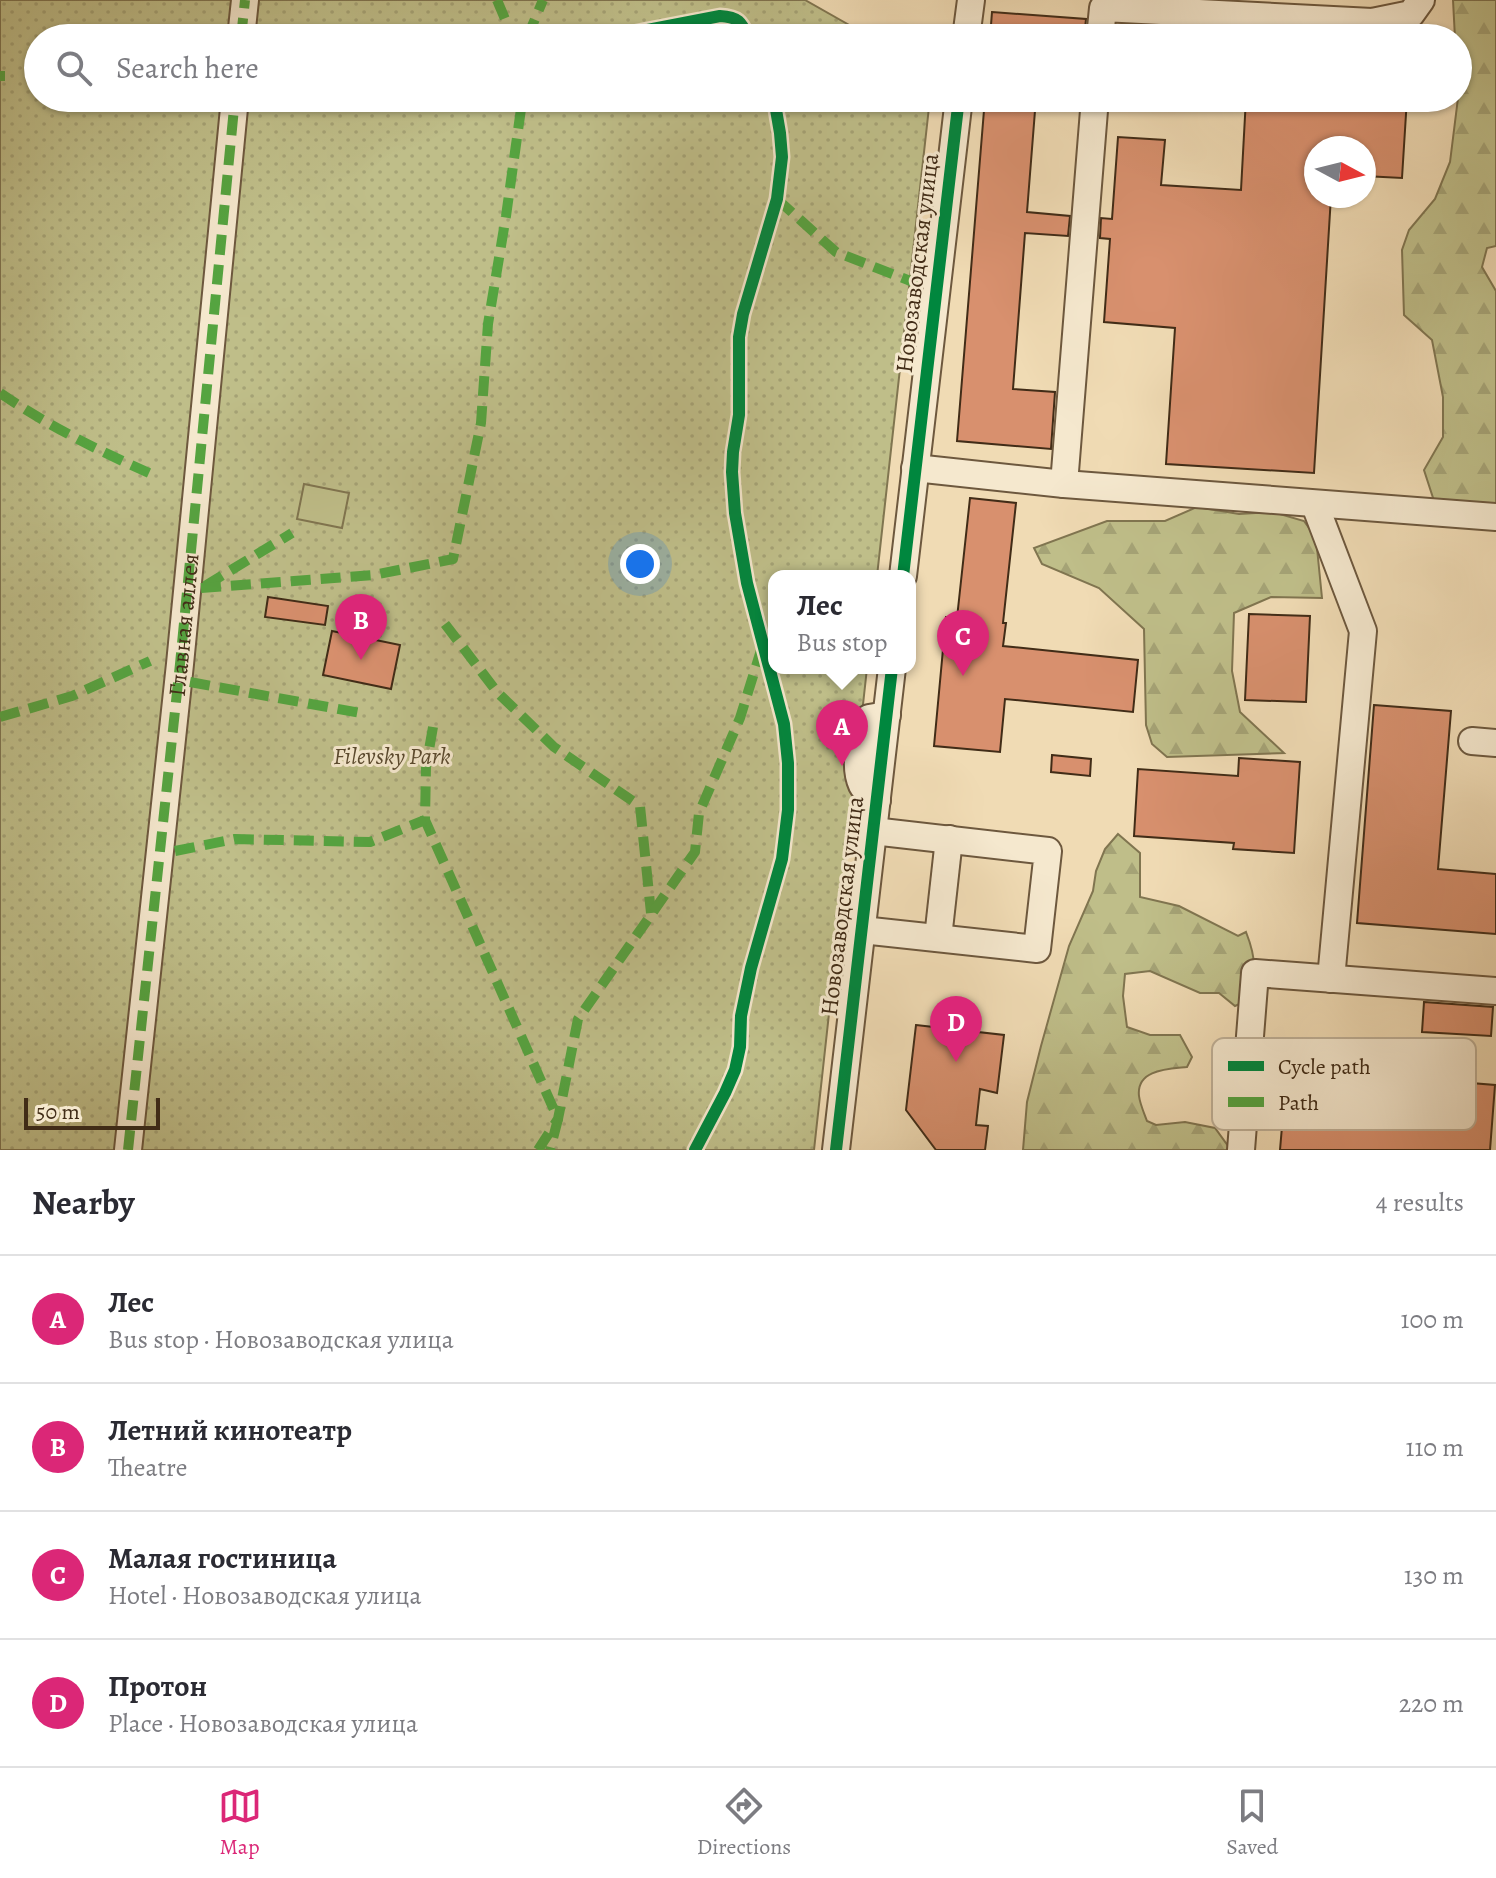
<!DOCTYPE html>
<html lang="en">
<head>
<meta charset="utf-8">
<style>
	body { margin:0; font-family:Alegreya,serif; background:#f2f2f3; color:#2b2b33 }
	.compass { position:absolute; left:1304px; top:136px; width:72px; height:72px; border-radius:50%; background:#fff; box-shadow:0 2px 6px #0004; rotate:97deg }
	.scale { position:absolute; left:24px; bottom:20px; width:136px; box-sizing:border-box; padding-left:8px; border:4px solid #412c17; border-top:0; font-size:22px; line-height:28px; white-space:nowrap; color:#412c17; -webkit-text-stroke:6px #f5e8ce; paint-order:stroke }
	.you { position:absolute; left:640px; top:564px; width:28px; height:28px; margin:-20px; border:6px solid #fff; border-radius:50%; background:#1a73e8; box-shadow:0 0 0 12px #1a73e833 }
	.badge { display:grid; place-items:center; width:52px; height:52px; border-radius:50%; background:#db2777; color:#fff; font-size:26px; font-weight:700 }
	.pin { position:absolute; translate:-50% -66px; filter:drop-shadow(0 2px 4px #0008) }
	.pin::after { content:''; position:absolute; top:42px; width:28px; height:24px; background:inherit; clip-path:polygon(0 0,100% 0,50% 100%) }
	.popup { position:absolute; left:768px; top:570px; width:148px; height:104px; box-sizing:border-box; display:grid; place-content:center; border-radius:16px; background:#fff; filter:drop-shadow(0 2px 6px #0005); font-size:26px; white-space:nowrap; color:#7c7c81 }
	.popup b { font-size:30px; color:#2b2b33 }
	.popup::after { content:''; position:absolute; left:50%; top:100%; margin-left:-16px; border:16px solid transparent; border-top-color:#fff }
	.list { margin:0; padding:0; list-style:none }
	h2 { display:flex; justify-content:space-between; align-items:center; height:104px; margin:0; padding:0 32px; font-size:34px }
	h2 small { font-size:26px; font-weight:400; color:#7c7c81 }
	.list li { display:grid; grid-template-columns:52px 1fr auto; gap:24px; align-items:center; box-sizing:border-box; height:128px; padding:0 32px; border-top:2px solid #e1e1e2 }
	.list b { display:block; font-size:30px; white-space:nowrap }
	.list p { margin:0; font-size:26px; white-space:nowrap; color:#7c7c81 }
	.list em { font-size:26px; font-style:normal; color:#7c7c81 }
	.icon { flex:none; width:44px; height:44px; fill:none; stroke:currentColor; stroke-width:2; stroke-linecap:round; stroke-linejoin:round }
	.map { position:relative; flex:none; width:1496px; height:1150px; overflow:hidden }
	.search { position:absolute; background:#fff; box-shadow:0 2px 6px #0004; left:24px; right:24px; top:24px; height:88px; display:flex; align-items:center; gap:20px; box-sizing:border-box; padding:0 28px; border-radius:44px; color:#7c7c81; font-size:30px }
	.sheet { height:616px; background:#fff }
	nav { display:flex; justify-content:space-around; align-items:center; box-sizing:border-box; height:112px; border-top:2px solid #e1e1e2; background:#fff; font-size:22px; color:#7c7c81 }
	nav a { display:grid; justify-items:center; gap:4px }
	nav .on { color:#db2777 }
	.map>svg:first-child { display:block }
</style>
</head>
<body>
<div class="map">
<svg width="1496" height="1150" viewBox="0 0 1496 1150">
	<defs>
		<pattern id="forest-firs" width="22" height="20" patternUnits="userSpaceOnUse" patternTransform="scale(2)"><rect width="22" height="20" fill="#bfbe89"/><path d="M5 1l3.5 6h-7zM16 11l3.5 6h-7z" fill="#a5a376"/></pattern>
		<pattern id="park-dots" width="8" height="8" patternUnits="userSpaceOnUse" patternTransform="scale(2)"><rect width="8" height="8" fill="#bfbe89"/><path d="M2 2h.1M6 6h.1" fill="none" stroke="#a5a376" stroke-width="1.8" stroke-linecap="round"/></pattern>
	</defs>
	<rect width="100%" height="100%" fill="#f0dbb4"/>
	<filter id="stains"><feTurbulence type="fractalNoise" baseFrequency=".0025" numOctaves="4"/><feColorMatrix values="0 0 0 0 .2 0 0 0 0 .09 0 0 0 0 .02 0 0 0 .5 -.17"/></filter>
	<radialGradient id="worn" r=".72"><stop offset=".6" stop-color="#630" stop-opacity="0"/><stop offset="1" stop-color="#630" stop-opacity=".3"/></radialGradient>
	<g fill="url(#forest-firs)" stroke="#807550" stroke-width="2">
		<path d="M1453,0H1496V246L1487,248L1482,267L1496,291V506L1436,507L1424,470L1443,437V397L1432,340L1404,315L1402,250L1409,230L1435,199L1450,162L1458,98V38H1455Z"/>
		<path d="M1197,507L1239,514L1273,512L1304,521L1316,538L1322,598L1271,597L1234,613L1232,671L1240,712L1284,753L1167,757L1152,744L1146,725L1144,629L1099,588L1042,564L1034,548L1107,521H1165Z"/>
		<path d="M1118,834L1140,853V897L1179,906L1238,936L1246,932C1257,960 1257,975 1244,1002L1235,1006L1219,993H1200L1150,971L1125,974L1123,996L1127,1027L1150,1035H1180L1192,1057L1187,1067C1169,1069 1136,1069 1139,1096C1140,1104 1144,1113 1147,1121L1156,1125L1185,1122L1215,1128L1231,1150H1023L1027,1102L1041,1046L1069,946L1093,891L1096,871L1105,849Z"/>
	</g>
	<path fill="url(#park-dots)" stroke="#807550" stroke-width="2" d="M0,0H805L872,38H38V98H930L877,576H774V668H867L814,1150H0Z"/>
	<path fill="#bfbe89" stroke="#807550" stroke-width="2" d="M304,484L349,493L342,528L297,519Z"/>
	<g fill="#d8906e" stroke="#412c17" stroke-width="2">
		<path d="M992,12L1086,19L1084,38H990Z"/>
		<path d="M1117,25L1187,28L1186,38H1116Z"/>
		<path d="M1250,32L1331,36V38H1250Z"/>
		<path d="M985,98H1036L1027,212L1070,216L1068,236L1025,233L1013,389L1055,392L1051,449L957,441Z"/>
		<path d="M1246,98H1407L1402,178L1364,176V148H1316V196H1331L1314,473L1166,464L1175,328L1104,322L1110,239L1100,238L1101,218L1112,219L1118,137L1165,140L1161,185L1241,190Z"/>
		<path d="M970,498L1016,503L1003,623H1006L1003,646L1138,660L1133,712L1005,699L1000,752L934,746L946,617L957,618Z"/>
		<path d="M268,597L328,606L325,625L265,617Z"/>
		<path d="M1249,614L1310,616L1306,702L1245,700Z"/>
		<path d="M332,631L400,645L391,689L323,675Z"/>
		<path d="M1374,705L1451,711L1438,869L1496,874V934L1357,923Z"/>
		<path d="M1052,755L1091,759L1090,776L1051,772Z"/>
		<path d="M1239,758L1300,762L1294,853L1233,849L1234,843L1134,836L1138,769L1238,776Z"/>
		<path d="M1424,1002L1493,1007L1491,1036L1422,1032Z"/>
		<path d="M916,1025L1004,1035L997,1093L980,1089L976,1125L988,1126L985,1150H936L906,1110Z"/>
		<path d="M1287,1068L1495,1085L1490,1150H1280Z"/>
	</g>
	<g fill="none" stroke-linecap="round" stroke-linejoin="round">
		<defs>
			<g id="minor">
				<path d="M241,38L245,0"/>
				<path d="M966,38L971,0"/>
				<path d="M1100,38L1103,8L1372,22L1411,14L1421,0"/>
				<path d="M915,468L1064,484L1496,517"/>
				<path d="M1064,484L1095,98"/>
				<path d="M1315,505L1363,631L1331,979"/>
				<path d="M903,576L959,98"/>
				<path d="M1472,741L1496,743"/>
				<path d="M877,800C872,795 865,791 862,785C853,765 861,737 869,718L887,715"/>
				<path d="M862,930L1037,949L1048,851L873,831"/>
				<path d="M938,938L949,839"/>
				<path d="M128,1150L180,664L235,98"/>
				<path d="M836,1150L892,668"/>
				<path d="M1241,1150L1255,973L1496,991"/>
			</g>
		</defs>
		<use href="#minor" stroke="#6d583e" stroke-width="30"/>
		<use href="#minor" stroke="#f5e8ce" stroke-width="26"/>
		<g stroke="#55a440" stroke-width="10" stroke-dasharray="20 10" stroke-linecap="butt">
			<path d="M497,0L513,38"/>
			<path d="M241,38L245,0"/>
			<path d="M527,38L543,0"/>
			<path d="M0,76H5"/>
			<path d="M777,199L836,252L936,291"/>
			<path d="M0,393C47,425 97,450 149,473"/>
			<path d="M205,586L292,533"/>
			<path d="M201,588L374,575L453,559L481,423L488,324L506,216L521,109V98"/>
			<path d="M445,624L497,692L554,747L640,806L651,913"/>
			<path d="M190,682L366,714"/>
			<path d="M0,717L72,696L150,661"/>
			<path d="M433,727L426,767L425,820L558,1119L550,1150"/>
			<path d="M175,851L235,839L370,842L425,820"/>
			<path id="s1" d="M128,1150L180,664L235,98"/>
			<path d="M538,1150L558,1119L578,1019L695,852L699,813L740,718L762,647"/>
		</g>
		<defs>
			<g id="cycleway">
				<path d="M606,38L720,16C739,17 741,22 749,38"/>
				<path d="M903,576L959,98"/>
				<path d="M695,1150L725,1093L735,1070L740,1047L741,1016L751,968L782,859L788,810V763L784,724L747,583L735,513L732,472L733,452L739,415V337L743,314L777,199L782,157L780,133L774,98"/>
				<path d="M836,1150L892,668"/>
			</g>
		</defs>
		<use href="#cycleway" stroke="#f5e8ce" stroke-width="17"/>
		<use href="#cycleway" stroke="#00873e" stroke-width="12"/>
	</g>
	<g text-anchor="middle" stroke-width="6" stroke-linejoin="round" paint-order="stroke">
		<g font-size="24" fill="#412c17" stroke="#f5e8ce">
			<text transform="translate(917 263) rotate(-83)" y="8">Новозаводская улица</text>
			<text dy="8" stroke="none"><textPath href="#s1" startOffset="528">Главная аллея</textPath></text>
			<text transform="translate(842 906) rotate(-83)" y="8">Новозаводская улица</text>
		</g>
		<g font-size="24" font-style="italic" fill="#5a492e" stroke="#f5e8ce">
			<text x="392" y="764">Filevsky Park</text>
		</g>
	</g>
	<rect x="1212" y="1038" width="264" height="92" rx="12" fill="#f5e8ce" stroke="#bfb097" stroke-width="2"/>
	<rect x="1228" y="1061" width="36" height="10" fill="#00873e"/>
	<rect x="1228" y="1097" width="36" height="10" fill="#55a440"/>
	<g font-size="22" fill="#412c17">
		<text x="1278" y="1074">Cycle path</text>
		<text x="1278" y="1110">Path</text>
	</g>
	<rect width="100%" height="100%" filter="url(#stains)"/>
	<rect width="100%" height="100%" fill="url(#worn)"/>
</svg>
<svg class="compass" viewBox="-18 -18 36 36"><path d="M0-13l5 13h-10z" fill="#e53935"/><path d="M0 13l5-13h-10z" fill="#7c7c81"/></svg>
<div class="scale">50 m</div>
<div class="you"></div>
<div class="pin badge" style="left:842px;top:766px">A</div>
<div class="popup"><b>Лес</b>Bus stop</div>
<div class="pin badge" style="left:361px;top:660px">B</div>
<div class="pin badge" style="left:963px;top:676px">C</div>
<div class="pin badge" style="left:956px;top:1062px">D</div>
<div class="search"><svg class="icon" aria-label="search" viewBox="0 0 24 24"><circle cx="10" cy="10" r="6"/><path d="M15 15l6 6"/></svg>Search here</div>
</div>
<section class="sheet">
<h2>Nearby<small>4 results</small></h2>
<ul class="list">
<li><span class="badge">A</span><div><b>Лес</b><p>Bus stop · Новозаводская улица</p></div><em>100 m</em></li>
<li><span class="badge">B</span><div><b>Летний кинотеатр</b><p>Theatre</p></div><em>110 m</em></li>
<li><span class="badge">C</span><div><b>Малая гостиница</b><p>Hotel · Новозаводская улица</p></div><em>130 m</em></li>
<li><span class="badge">D</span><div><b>Протон</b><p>Place · Новозаводская улица</p></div><em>220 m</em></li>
</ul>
</section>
<nav>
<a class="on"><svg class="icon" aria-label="map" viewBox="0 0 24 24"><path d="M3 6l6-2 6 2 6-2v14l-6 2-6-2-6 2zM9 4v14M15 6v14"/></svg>Map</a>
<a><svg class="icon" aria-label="directions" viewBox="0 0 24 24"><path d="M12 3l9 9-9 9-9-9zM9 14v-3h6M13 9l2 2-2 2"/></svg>Directions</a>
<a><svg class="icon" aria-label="saved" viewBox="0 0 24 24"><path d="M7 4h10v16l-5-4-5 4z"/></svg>Saved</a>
</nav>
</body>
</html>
